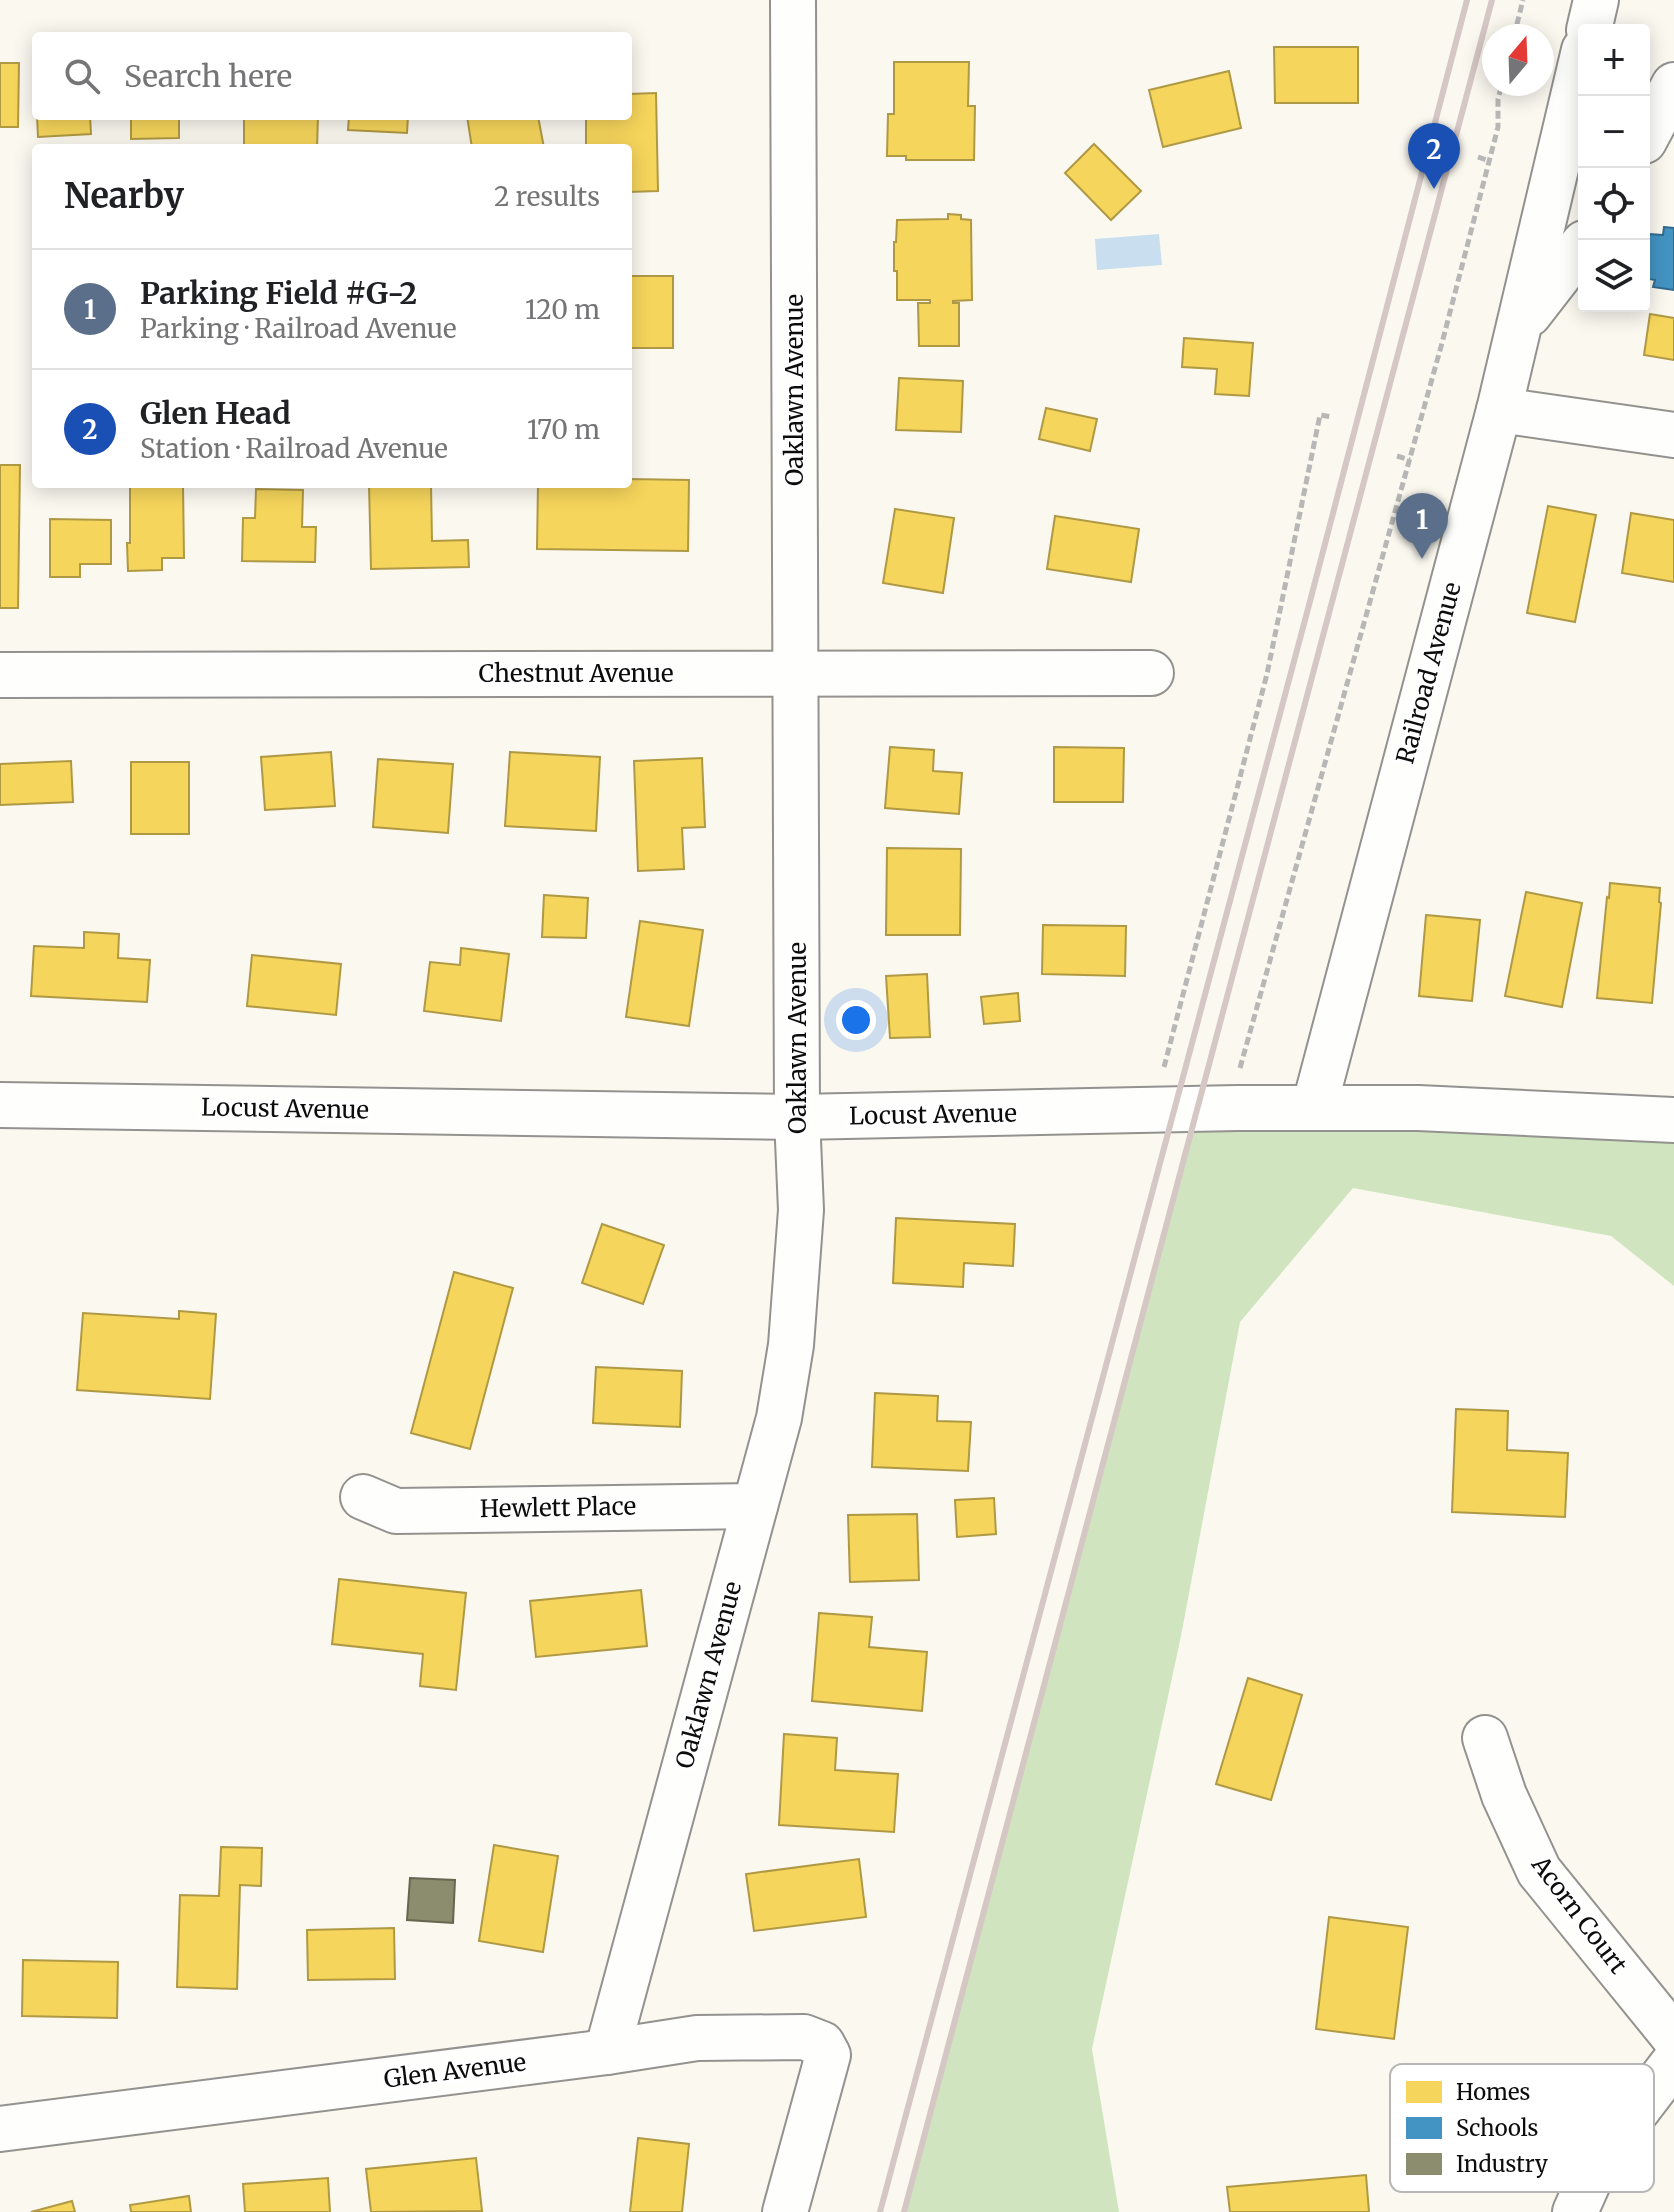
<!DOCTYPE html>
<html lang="en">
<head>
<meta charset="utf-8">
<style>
	body { margin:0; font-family:Merriweather,serif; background:#f2f2f2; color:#202124 }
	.controls { position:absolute; right:24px; top:24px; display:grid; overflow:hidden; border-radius:8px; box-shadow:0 4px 20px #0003 }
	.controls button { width:72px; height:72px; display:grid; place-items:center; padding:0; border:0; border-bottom:2px solid #e0e0e0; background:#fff; color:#202124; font:40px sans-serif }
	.compass { position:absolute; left:1482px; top:24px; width:72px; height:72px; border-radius:50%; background:#fff; box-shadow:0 4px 20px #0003; rotate:19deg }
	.you { position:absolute; left:856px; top:1020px; width:28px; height:28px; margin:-20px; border:6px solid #fff; border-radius:50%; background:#1a73e8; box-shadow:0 0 0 12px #1a73e833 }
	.badge { display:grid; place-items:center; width:52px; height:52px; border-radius:50%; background:#2563eb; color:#fff; font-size:26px; font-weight:700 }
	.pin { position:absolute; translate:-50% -66px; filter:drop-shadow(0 2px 4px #0008) }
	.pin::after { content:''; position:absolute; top:42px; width:28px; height:24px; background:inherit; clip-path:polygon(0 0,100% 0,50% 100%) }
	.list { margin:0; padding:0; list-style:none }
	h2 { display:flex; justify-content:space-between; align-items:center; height:104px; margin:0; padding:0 32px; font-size:34px }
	h2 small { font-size:26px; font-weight:400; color:#757577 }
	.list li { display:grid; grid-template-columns:52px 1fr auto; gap:24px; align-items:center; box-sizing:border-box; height:120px; padding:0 32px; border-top:2px solid #e0e0e0 }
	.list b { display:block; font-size:30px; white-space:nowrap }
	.list p { margin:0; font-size:26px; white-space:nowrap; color:#757577 }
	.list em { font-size:26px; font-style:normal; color:#757577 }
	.icon { flex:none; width:44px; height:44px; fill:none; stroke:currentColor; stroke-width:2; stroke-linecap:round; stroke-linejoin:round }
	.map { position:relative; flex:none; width:1674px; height:2212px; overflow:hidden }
	.search { position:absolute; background:#fff; box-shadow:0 4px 20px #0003; left:32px; top:32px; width:600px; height:88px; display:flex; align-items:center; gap:20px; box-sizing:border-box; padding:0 28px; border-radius:8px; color:#757577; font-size:30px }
	.panel { position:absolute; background:#fff; box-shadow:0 4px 20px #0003; left:32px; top:144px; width:600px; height:344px; border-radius:8px }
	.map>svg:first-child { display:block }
</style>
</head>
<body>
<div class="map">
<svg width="1674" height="2212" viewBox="0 0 1674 2212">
	<rect width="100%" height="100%" fill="#faf8ef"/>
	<path fill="#d0e5bf" d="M1197,1109L1674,1120V1286L1611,1236L1353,1188L1240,1322L1181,1636L1092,2049L1119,2212H904Z"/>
	<path fill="#c9dff0" d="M1159,234L1162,265L1097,270L1095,239Z"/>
	<g fill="#f6d55c" stroke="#b09944" stroke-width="2">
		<path d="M1274,47H1358V103H1275Z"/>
		<path d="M894,62H969L968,106H975L974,160H906V156H887L888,114H894Z"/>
		<path d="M0,63H19L18,127H0Z"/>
		<path d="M1229,71L1241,128L1163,147L1149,90Z"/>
		<path d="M656,93L658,191L628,192V148H586V116H628V94Z"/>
		<path d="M37,116H90L91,134L38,137Z"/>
		<path d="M131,116H179V138L131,139Z"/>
		<path d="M244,116H318L317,148H244Z"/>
		<path d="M349,116H408L407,133L348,130Z"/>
		<path d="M467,116H538L544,148H472Z"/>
		<path d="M1094,144L1141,191L1111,220L1065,173Z"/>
		<path d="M948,214L961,215V219L971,220L972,300L953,301V303H959V346H919L918,303H930V300H897V271H894V242H896L897,220L948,219Z"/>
		<rect x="628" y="276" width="45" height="72"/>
		<path d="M1650,314L1674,318V360L1644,355Z"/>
		<path d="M1184,338L1253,343L1249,396L1215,394L1217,369L1182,367Z"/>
		<path d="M899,378L963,381L961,432L896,430Z"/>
		<path d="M1046,408L1097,419L1090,451L1039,439Z"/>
		<path d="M0,465H20L18,608H0Z"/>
		<path d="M628,479L689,480L688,551L537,549L538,484H628Z"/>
		<path d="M130,484H183L184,558H162V570L128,571L127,543H130Z"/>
		<path d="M369,484H431L432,541L468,540L469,567L371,569Z"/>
		<path d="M256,489L303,490L302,527H316L315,562L242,561L243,518H255Z"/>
		<path d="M1548,506L1596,515L1575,622L1527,613Z"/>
		<path d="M895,509L954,518L943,593L883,583Z"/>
		<path d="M1631,513L1674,520V582L1622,573Z"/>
		<path d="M1055,516L1139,529L1131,582L1047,569Z"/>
		<path d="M50,519L111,520V564H80V577H50Z"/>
		<path d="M890,747L934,750L933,771L962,773L959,814L885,808Z"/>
		<path d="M1054,747L1124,748L1123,802H1054Z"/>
		<path d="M331,752L335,806L265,810L261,757Z"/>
		<path d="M510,752L600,757L596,831L505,826Z"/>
		<path d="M702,758L705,827L682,828L684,869L638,871L634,761Z"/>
		<path d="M378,759L453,764L448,833L373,827Z"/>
		<path d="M71,761L73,802L0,805V764Z"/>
		<rect x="131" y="762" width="58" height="72"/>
		<path d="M887,848L961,849L960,935H886Z"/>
		<path d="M1610,883L1660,888L1659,902L1661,903L1652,1003L1597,998L1607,897L1609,898Z"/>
		<path d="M1526,892L1582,903L1562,1007L1505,996Z"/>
		<path d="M544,895L588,898L586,938L542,937Z"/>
		<path d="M1426,915L1480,920L1472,1001L1419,996Z"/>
		<path d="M640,921L703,930L689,1026L626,1017Z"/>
		<path d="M1043,925L1126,926L1125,976L1042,974Z"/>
		<path d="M84,932L119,934L118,958L150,960L147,1002L31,996L34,946L84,948Z"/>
		<path d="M461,948L509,954L501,1021L424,1011L430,962L460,965Z"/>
		<path d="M252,955L341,964L336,1015L247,1006Z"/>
		<path d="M927,974L930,1037L890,1038L886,976Z"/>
		<path d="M1018,993L1020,1021L984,1024L981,997Z"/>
		<path d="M896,1218L1015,1224L1013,1266L964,1263L963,1287L893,1283Z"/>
		<path d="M602,1224L664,1245L643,1304L582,1283Z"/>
		<path d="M454,1272L513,1288L470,1449L411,1433Z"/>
		<path d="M179,1311L216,1314L210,1399L77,1390L83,1313L179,1319Z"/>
		<path d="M596,1367L682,1371L680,1427L593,1423Z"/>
		<path d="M875,1393L938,1396L937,1421L971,1422L968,1471L872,1467Z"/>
		<path d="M1456,1409L1508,1411L1507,1450L1568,1453L1565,1517L1452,1512Z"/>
		<path d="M994,1498L996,1534L957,1537L955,1500Z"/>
		<path d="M917,1514L919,1580L850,1582L848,1515Z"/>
		<path d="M339,1579L466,1593L456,1690L420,1686L423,1654L332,1644Z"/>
		<path d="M641,1590L647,1646L536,1657L530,1601Z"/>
		<path d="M819,1613L872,1617L869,1647L927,1652L922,1711L812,1701Z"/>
		<path d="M1248,1678L1302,1695L1271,1800L1216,1784Z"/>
		<path d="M784,1734L837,1738L835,1770L898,1774L894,1832L779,1825Z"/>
		<path d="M494,1845L558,1856L543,1952L479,1941Z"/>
		<path d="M221,1847L262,1848L261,1886L240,1885L237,1989L177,1987L180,1895L219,1896Z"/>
		<path d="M859,1859L866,1917L754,1931L746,1874Z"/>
		<path d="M1329,1917L1408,1927L1394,2039L1316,2029Z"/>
		<path d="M394,1928L395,1979L308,1980L307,1930Z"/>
		<path d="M23,1960L118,1962L117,2018L22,2016Z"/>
		<path d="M638,2138L689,2144L682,2212H630Z"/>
		<path d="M476,2158L482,2211L371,2212L366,2169Z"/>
		<path d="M1366,2175L1369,2212H1230L1227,2187Z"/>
		<path d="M328,2178L330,2212H245L243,2184Z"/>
		<path d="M189,2196L191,2212H131L130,2205Z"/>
		<path d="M72,2201L75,2212H31Z"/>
	</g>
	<path fill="#4393c3" stroke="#326a8c" stroke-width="2" d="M1664,227L1674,228V290L1653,287L1655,280L1644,278L1649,234L1663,235Z"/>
	<path fill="#8c8c6e" stroke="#666651" stroke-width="2" d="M410,1878L455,1880L453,1923L407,1920Z"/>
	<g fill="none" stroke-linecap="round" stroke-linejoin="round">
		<defs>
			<g id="minor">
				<path d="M1589,30L1596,0"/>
				<path d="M1644,141L1674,85"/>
				<path d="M1529,314L1584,243"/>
				<path d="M1499,410L1674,435"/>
				<path d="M0,675L1151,673"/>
				<path d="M0,1105L797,1117L1238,1108H1418L1674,1120"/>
				<path d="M1314,1108L1499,410L1584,50"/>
				<path d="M363,1497L396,1511L755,1506"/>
				<path d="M1485,1738L1504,1795L1539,1871L1674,2037"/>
				<path d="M607,2052L779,1418L791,1345L801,1210L797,1117L793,0"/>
				<path d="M0,2129L607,2052L697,2038L804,2037L822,2044L828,2055L785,2212"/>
				<path d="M1575,2212L1597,2163L1674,2062"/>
			</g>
		</defs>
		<use href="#minor" stroke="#93928e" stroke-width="48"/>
		<g stroke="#b7b7b5" stroke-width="5" stroke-dasharray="8 4" stroke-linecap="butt">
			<path d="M1514,36L1523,0"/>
			<path d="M1478,157L1490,161"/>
			<path d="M1397,456L1410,460"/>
			<path d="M1164,1067L1267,674L1320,415L1332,417"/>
			<path d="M1240,1068L1442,343L1498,127V99L1502,84"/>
		</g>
		<use href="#minor" stroke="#fefefd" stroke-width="44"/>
		<g stroke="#d5c7c4" stroke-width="6">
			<path d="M880,2212L1309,605L1467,0"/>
			<path d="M904,2212L1492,0"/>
		</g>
	</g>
	<g text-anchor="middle" stroke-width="8" stroke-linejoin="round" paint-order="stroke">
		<g font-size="24" fill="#0c0c0c" stroke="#fff">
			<text transform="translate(795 390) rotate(-90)" y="8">Oaklawn Avenue</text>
			<text transform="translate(1429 673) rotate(-75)" y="8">Railroad Avenue</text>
			<text x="576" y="682">Chestnut Avenue</text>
			<text transform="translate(798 1038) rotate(-90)" y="8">Oaklawn Avenue</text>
			<text transform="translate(285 1109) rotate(1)" y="8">Locust Avenue</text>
			<text transform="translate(933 1115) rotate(-1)" y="8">Locust Avenue</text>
			<text transform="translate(558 1508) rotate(-1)" y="8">Hewlett Place</text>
			<text transform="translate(709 1675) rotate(-75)" y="8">Oaklawn Avenue</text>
			<text transform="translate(1579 1915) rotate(53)" y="8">Acorn Court</text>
			<text transform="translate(455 2071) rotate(-7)" y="8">Glen Avenue</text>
		</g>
	</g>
	<rect x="1390" y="2064" width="264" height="128" rx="12" fill="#fff" stroke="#b6b6b6" stroke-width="2"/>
	<rect x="1406" y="2081" width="36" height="22" fill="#f6d55c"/>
	<rect x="1406" y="2117" width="36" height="22" fill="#4393c3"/>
	<rect x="1406" y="2153" width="36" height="22" fill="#8c8c6e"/>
	<g font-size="22" fill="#0c0c0c">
		<text x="1456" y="2100">Homes</text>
		<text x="1456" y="2136">Schools</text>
		<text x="1456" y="2172">Industry</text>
	</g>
</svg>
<div class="controls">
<button>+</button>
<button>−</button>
<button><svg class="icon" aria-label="locate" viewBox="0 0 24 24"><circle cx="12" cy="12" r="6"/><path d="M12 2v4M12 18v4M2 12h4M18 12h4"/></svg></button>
<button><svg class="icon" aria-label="layers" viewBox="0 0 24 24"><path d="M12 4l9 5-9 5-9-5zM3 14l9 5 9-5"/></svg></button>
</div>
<svg class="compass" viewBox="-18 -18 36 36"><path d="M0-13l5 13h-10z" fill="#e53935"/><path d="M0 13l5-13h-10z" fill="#757577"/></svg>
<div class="you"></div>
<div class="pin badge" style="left:1422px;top:559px;background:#5c6f8a">1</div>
<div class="pin badge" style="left:1434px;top:189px;background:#1a4fb4">2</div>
<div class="search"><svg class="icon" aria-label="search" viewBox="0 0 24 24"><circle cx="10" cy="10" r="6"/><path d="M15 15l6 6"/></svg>Search here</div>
<section class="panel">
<h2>Nearby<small>2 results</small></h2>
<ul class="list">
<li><span class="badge" style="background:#5c6f8a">1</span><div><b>Parking Field #G-2</b><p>Parking · Railroad Avenue</p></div><em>120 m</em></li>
<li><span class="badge" style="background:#1a4fb4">2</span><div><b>Glen Head</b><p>Station · Railroad Avenue</p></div><em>170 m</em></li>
</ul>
</section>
</div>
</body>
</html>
